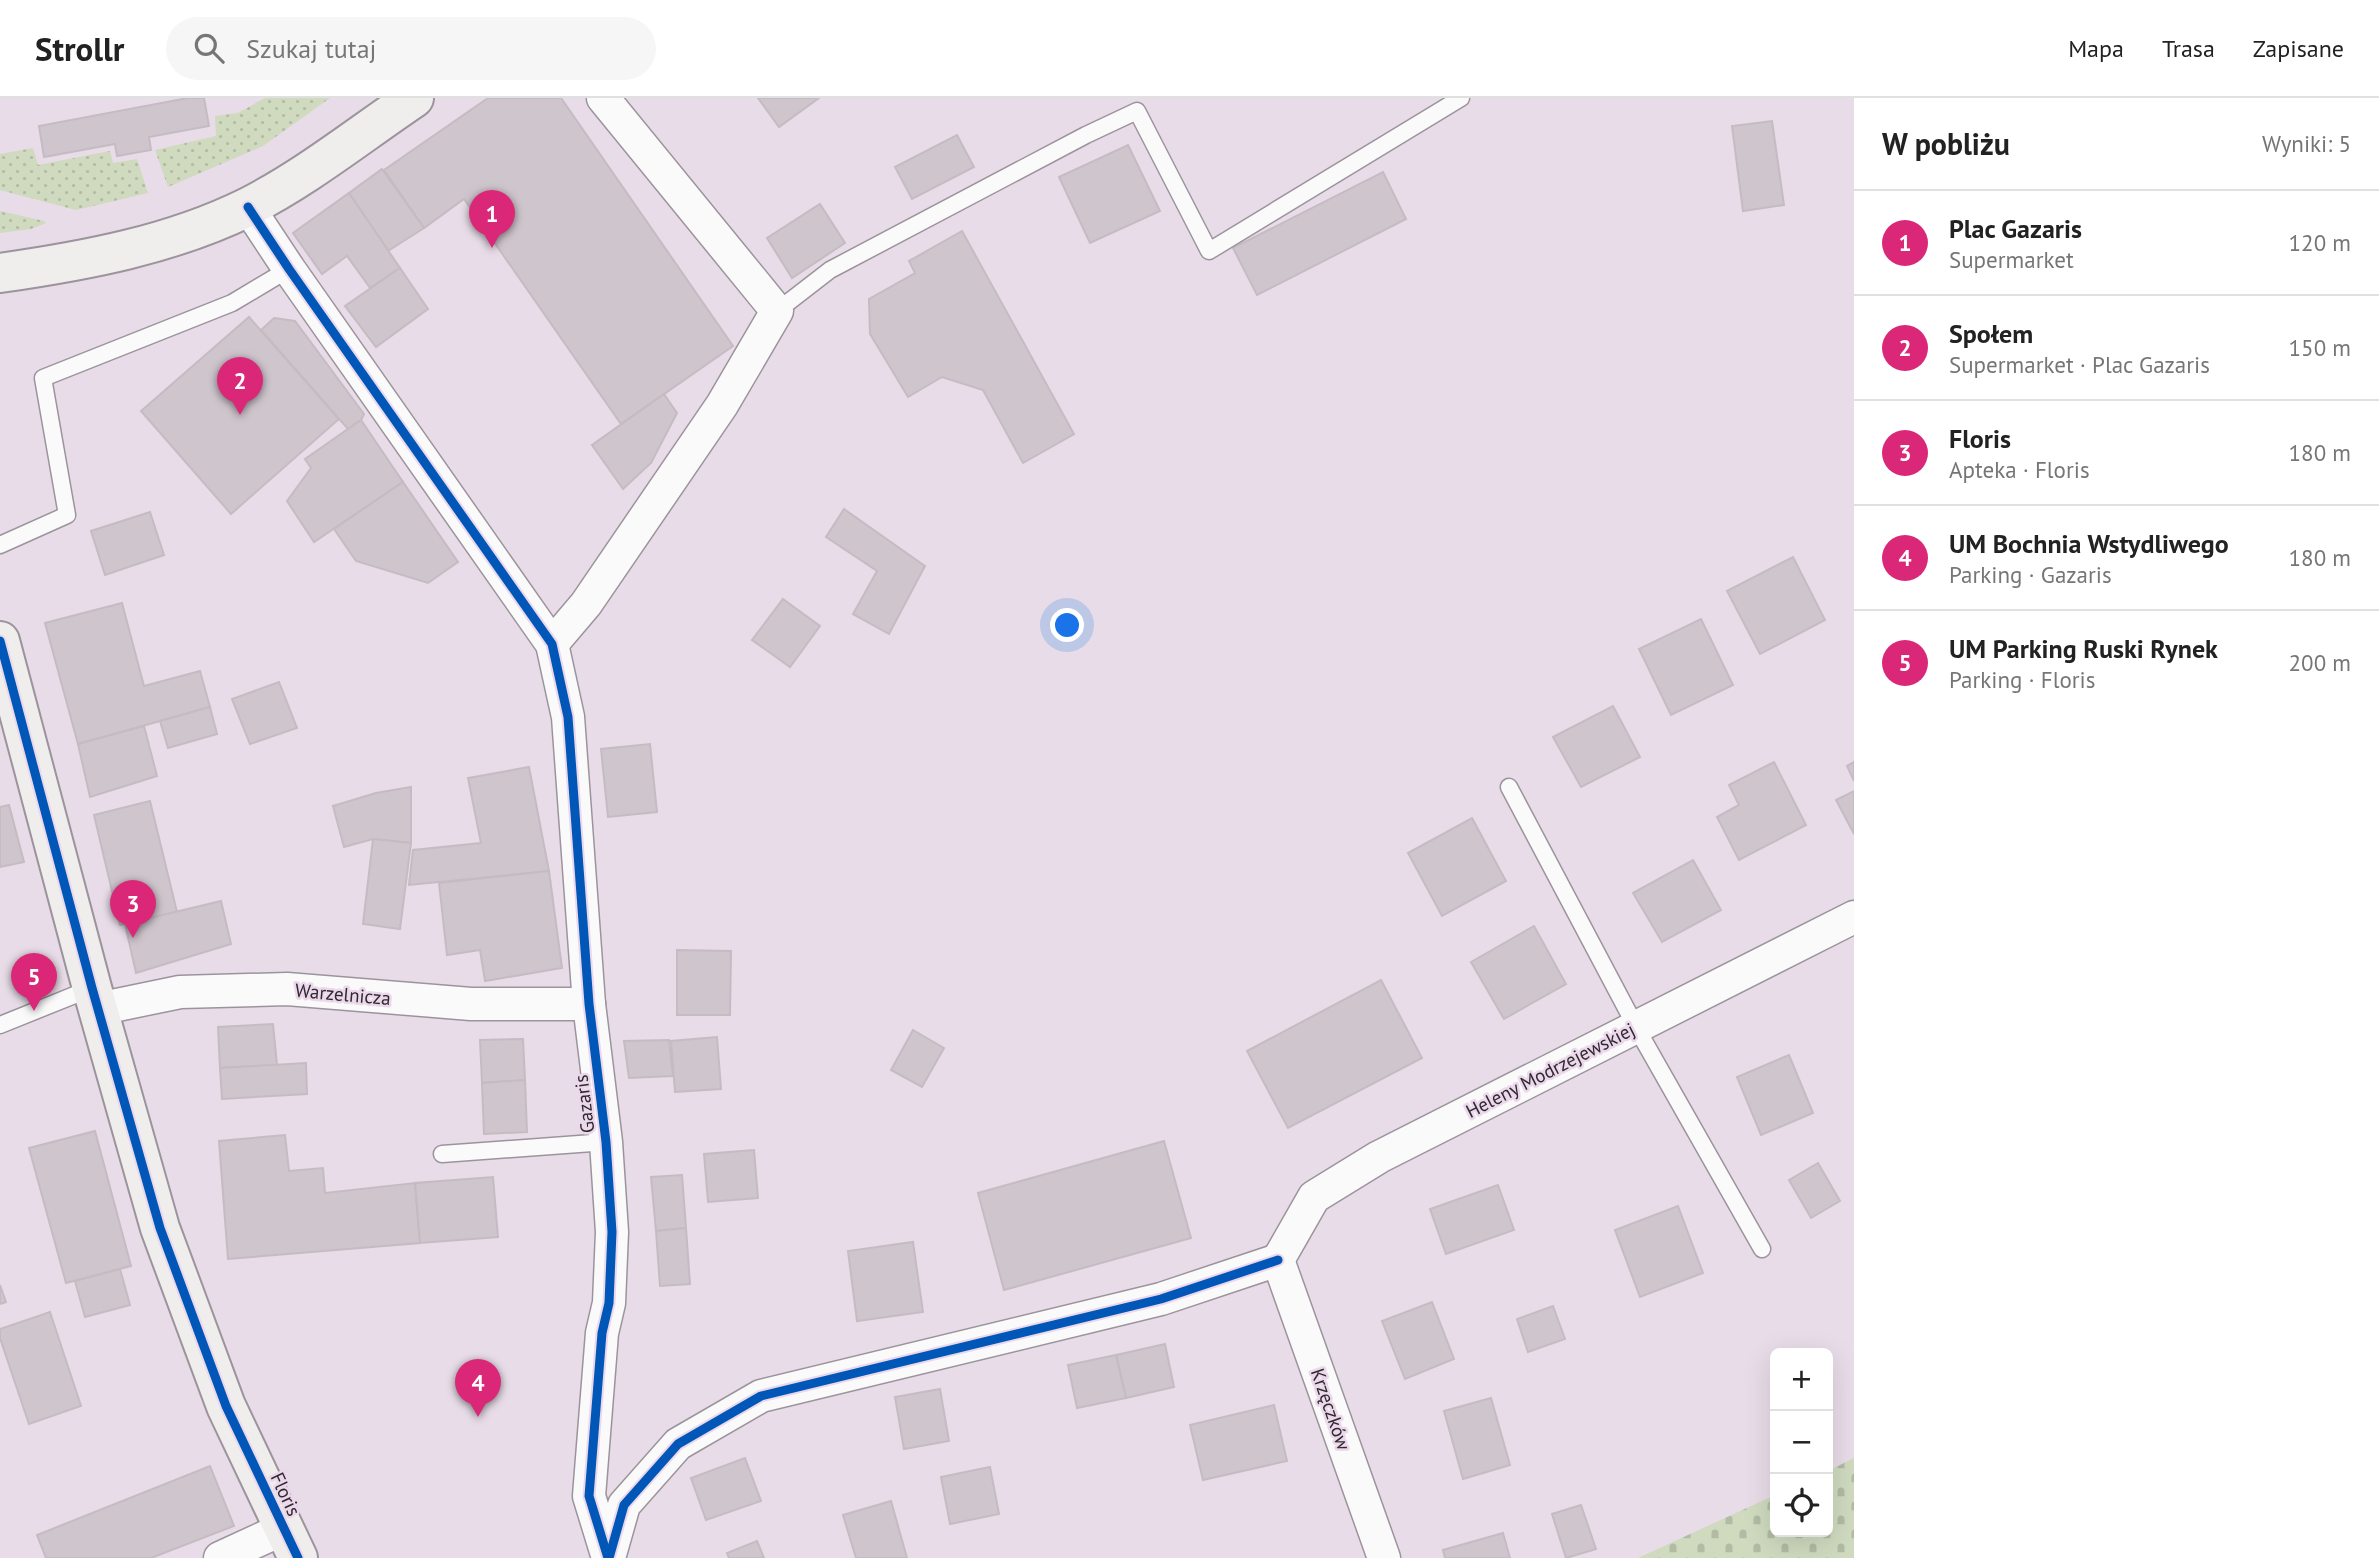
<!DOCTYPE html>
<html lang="pl">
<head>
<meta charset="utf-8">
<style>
	body { margin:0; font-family:"PT Sans",sans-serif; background:#f6f6f6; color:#222 }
	.controls { position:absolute; right:21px; bottom:21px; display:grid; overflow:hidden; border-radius:10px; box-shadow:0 7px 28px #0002 }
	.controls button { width:63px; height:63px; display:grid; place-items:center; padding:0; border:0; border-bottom:2px solid #e0e0e0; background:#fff; color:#222; font:35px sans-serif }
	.you { position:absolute; left:1068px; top:528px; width:24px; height:24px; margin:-18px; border:5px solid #fff; border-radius:50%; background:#1a73e8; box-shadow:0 0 0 10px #1a73e833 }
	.badge { display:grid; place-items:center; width:46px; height:46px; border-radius:50%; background:#db2777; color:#fff; font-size:23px; font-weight:700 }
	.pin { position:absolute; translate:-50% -58px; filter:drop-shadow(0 2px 4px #0008) }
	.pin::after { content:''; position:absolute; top:37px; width:24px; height:21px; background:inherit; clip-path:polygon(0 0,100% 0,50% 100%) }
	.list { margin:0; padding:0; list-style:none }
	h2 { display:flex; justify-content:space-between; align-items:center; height:91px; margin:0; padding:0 28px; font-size:30px }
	h2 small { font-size:23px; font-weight:400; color:#767676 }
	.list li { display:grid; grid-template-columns:46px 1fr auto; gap:21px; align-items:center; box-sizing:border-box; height:105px; padding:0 28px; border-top:2px solid #e0e0e0 }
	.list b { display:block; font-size:26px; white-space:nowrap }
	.list p { margin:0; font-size:23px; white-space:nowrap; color:#767676 }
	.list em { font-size:23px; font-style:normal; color:#767676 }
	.icon { flex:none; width:38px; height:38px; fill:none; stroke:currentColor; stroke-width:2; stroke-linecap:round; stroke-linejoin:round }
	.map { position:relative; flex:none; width:1854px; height:1460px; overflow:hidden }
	header { display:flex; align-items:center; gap:42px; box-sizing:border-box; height:98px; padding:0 35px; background:#fff; border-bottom:2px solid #e0e0e0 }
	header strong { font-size:33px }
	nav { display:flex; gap:38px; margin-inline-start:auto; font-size:24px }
	.search { width:490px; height:63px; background:#f6f6f6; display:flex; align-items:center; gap:18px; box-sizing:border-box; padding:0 24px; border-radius:38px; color:#767676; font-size:26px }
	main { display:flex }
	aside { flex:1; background:#fff }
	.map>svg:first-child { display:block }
</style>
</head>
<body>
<header>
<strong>Strollr</strong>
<div class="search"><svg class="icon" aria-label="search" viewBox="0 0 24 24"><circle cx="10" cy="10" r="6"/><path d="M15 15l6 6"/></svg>Szukaj tutaj</div>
<nav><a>Mapa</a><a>Trasa</a><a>Zapisane</a></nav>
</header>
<main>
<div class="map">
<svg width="1854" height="1460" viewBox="0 0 1854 1460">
	<defs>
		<pattern id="grass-dots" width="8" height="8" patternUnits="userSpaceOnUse" patternTransform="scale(1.75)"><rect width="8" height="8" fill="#cfdabf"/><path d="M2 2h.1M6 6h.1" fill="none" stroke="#b2bba4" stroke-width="1.8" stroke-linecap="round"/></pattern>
		<pattern id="cemetery-stones" width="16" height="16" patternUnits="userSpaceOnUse" patternTransform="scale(1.75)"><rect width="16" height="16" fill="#cfdabf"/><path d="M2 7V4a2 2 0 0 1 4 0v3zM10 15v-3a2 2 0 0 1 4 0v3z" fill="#b2bba4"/></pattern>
	</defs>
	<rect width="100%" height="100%" fill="#e7dce7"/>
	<g fill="url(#grass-dots)">
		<path d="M265,0H330L263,48L168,89L155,52L216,38L215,18L238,15Z"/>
		<path d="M33,50L38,67L110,53L113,65L137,61L148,95L76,112L0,92V56Z"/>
		<path d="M0,113L44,123L46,125L31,131L0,135Z"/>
	</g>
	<path fill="url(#cemetery-stones)" d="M1854,1360V1460H1638L1775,1397V1434H1828V1373Z"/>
	<g fill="#cfc5cd" stroke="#c5bcc3" stroke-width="2">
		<path d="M188,0H204L209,28L149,39L151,52L117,58L115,46L44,59L39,28Z"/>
		<path d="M488,0H561L733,248L621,326L464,101L424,130L384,72Z"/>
		<path d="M758,0H819L779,29Z"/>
		<path d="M1772,23L1784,107L1743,113L1732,28Z"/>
		<path d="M957,37L974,69L912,101L895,69Z"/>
		<path d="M1128,47L1160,113L1090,145L1059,79Z"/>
		<path d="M382,71L424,130L388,153L349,95Z"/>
		<path d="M1383,74L1406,121L1257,197L1233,150Z"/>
		<path d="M349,95L400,170L370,190L347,158L322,176L293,135Z"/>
		<path d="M820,106L845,145L792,180L767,140Z"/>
		<path d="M962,133L1074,336L1023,365L983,292L942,279L908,299L870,236L869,201L915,175L909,163Z"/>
		<path d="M400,170L428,211L376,249L345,208Z"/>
		<path d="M249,219L339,321L231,416L141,313Z"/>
		<path d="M274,220L295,223L364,316L361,322L348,331L261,232Z"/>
		<path d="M664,296L677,315L651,365L623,391L592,347Z"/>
		<path d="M361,322L403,384L314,444L287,403L311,370L305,361Z"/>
		<path d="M403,384L458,464L428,485L356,463L334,431Z"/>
		<path d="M844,411L925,468L889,536L853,516L877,473L826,439Z"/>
		<path d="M150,414L164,457L105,477L91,433Z"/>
		<path d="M1793,459L1825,522L1760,556L1727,493Z"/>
		<path d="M783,501L820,528L790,569L752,542Z"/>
		<path d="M122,505L144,588L200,573L210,609L78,646L45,525Z"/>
		<path d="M1701,521L1733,587L1671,617L1639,551Z"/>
		<path d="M279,584L297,630L250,646L232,601Z"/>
		<path d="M1613,608L1640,659L1581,689L1553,639Z"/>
		<path d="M210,609L217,636L168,650L160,623Z"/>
		<path d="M144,628L157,678L90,699L78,646Z"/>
		<path d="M650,646L657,714L608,719L601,651Z"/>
		<path d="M1774,664L1806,727L1739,762L1717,719L1739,707L1729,687Z"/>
		<path d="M1854,664V683L1847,668Z"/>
		<path d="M529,669L549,773L409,787L413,752L481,745L468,680Z"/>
		<path d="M411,689V745L373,741L344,749L333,708L376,695Z"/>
		<path d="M1854,693V736L1836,702Z"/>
		<path d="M150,703L177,814L120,827L94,717Z"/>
		<path d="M9,707L24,764L0,769V709Z"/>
		<path d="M1472,720L1506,783L1442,818L1408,755Z"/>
		<path d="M373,741L411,745L400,831L363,826Z"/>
		<path d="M1693,762L1721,812L1662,844L1633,795Z"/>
		<path d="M549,773L562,870L485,883L480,852L447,857L439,785Z"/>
		<path d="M221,803L231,846L136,875L125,826Z"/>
		<path d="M1534,828L1566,886L1504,921L1471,864Z"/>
		<path d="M677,852L731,853L730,917H677Z"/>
		<path d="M1381,882L1422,960L1288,1030L1247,953Z"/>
		<path d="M273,926L277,967L220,970L218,929Z"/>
		<path d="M913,932L944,950L922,989L891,972Z"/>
		<path d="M717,939L721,991L675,994L671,943Z"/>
		<path d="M523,941L525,982L482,985L480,942Z"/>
		<path d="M669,942L673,978L629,980L624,943Z"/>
		<path d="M1789,957L1813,1015L1761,1037L1737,979Z"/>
		<path d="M306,965L307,996L222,1001L220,970Z"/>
		<path d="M525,982L527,1034L484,1036L482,985Z"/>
		<path d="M95,1033L131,1168L66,1185L29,1050Z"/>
		<path d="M285,1037L289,1073L323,1070L325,1095L415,1085L420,1145L228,1161L219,1043Z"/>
		<path d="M1164,1043L1191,1140L1004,1192L978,1095Z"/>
		<path d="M754,1052L758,1100L708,1104L704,1056Z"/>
		<path d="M1818,1065L1840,1103L1811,1120L1789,1082Z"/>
		<path d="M682,1077L686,1130L656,1133L651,1079Z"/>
		<path d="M493,1079L498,1139L420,1145L415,1085Z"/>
		<path d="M1498,1087L1514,1132L1446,1156L1430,1111Z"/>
		<path d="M1678,1108L1703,1175L1640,1199L1615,1132Z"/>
		<path d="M686,1130L690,1186L660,1188L656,1133Z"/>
		<path d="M913,1144L923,1214L857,1223L848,1153Z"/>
		<path d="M120,1171L130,1207L85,1219L75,1183Z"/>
		<path d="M0,1187L6,1204L0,1206Z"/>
		<path d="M1432,1204L1454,1261L1405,1281L1382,1223Z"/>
		<path d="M1553,1208L1565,1241L1528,1254L1517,1221Z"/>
		<path d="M50,1214L81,1308L29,1326L0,1240V1231Z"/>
		<path d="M1165,1246L1174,1289L1126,1300L1116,1257Z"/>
		<path d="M1116,1257L1126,1300L1077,1310L1068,1267Z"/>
		<path d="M940,1291L949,1343L904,1351L895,1299Z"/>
		<path d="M1491,1300L1510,1367L1463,1381L1444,1313Z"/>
		<path d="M1274,1307L1287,1363L1203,1382L1190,1327Z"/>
		<path d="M745,1360L761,1403L706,1422L691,1380Z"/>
		<path d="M210,1368L234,1428L151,1460H46L37,1437Z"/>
		<path d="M990,1369L999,1416L950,1426L941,1379Z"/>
		<path d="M891,1403L907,1460H856L843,1417Z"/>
		<path d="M1581,1407L1596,1451L1566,1460L1552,1416Z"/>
		<path d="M1503,1435L1510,1460H1445L1443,1452Z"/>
		<path d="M757,1443L764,1460H729L727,1455Z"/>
	</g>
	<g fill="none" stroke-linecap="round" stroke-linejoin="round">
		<defs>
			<g id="lane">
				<path d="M777,213L830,172L1086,37L1137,13L1209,153L1461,0"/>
				<path d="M0,447L67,417L43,280L232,205L289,171"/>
				<path d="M1509,689L1636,929L1762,1151"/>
				<path d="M0,927L92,890"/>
				<path d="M442,1056L606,1044"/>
			</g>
			<g id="street">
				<path d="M248,109L289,171L552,546L568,619L589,906L606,1044L612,1134L609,1205L602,1235L589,1398L608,1460"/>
				<path d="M552,546L586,506L722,307L777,213L603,0"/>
				<path d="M98,911L180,894L287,891L471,906H589"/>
				<path d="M1278,1162L1314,1099L1379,1059L1854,819"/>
				<path d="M1278,1162L1384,1460"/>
				<path d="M220,1460L283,1431"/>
				<path d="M609,1460L624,1407L678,1346L761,1298L1161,1201L1278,1162"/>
			</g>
			<g id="secondary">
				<path d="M0,175C84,163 171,147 248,109C307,79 359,37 414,0"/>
				<path d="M0,543L92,890L160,1130L226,1308L298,1460"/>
			</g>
		</defs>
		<use href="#lane" stroke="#9c949c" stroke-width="19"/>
		<use href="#street" stroke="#9c949c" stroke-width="35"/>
		<use href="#secondary" stroke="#9c949c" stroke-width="42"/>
		<use href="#lane" stroke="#fbfafb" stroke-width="16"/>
		<use href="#street" stroke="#fbfafb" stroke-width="32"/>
		<use href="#secondary" stroke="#f0eeed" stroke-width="38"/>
		<defs>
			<g id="cycleway">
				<path d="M248,109L289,171L552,546L568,619L589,906L606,1044L612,1134L609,1205L602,1235L589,1398L608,1460"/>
				<path d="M0,543L92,890L160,1130L226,1308L298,1460"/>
				<path d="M609,1460L624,1407L678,1346L761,1298L1161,1201L1278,1162"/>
			</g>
		</defs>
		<use href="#cycleway" stroke="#ebd8eb" stroke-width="13"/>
		<use href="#cycleway" stroke="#0057b8" stroke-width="9"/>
	</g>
	<g text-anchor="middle" stroke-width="5" stroke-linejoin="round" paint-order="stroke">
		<g font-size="19" fill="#2f282f" stroke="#ebd8eb">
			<text transform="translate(343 896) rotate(5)" y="7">Warzelnicza</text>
			<text transform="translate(1550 972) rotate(-27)" y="7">Heleny Modrzejewskiej</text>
			<text transform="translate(584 1006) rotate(-97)" y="7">Gazaris</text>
			<text transform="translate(1331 1311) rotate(71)" y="7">Krzęczków</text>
			<text transform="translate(286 1396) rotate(65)" y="7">Floris</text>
		</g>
	</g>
</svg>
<div class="controls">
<button>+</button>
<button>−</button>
<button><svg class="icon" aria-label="locate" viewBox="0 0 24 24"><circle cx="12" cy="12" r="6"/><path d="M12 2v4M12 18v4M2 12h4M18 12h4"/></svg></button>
</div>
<div class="you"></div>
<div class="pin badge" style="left:492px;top:150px">1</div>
<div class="pin badge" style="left:240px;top:317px">2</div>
<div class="pin badge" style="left:133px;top:840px">3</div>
<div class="pin badge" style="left:478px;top:1319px">4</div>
<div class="pin badge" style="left:34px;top:913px">5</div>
</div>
<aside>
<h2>W pobliżu<small>Wyniki: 5</small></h2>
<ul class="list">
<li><span class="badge">1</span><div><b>Plac Gazaris</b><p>Supermarket</p></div><em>120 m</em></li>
<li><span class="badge">2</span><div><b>Społem</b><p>Supermarket · Plac Gazaris</p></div><em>150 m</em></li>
<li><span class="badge">3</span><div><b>Floris</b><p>Apteka · Floris</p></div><em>180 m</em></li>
<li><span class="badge">4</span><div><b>UM Bochnia Wstydliwego</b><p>Parking · Gazaris</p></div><em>180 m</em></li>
<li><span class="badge">5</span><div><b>UM Parking Ruski Rynek</b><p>Parking · Floris</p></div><em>200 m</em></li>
</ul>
</aside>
</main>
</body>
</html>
